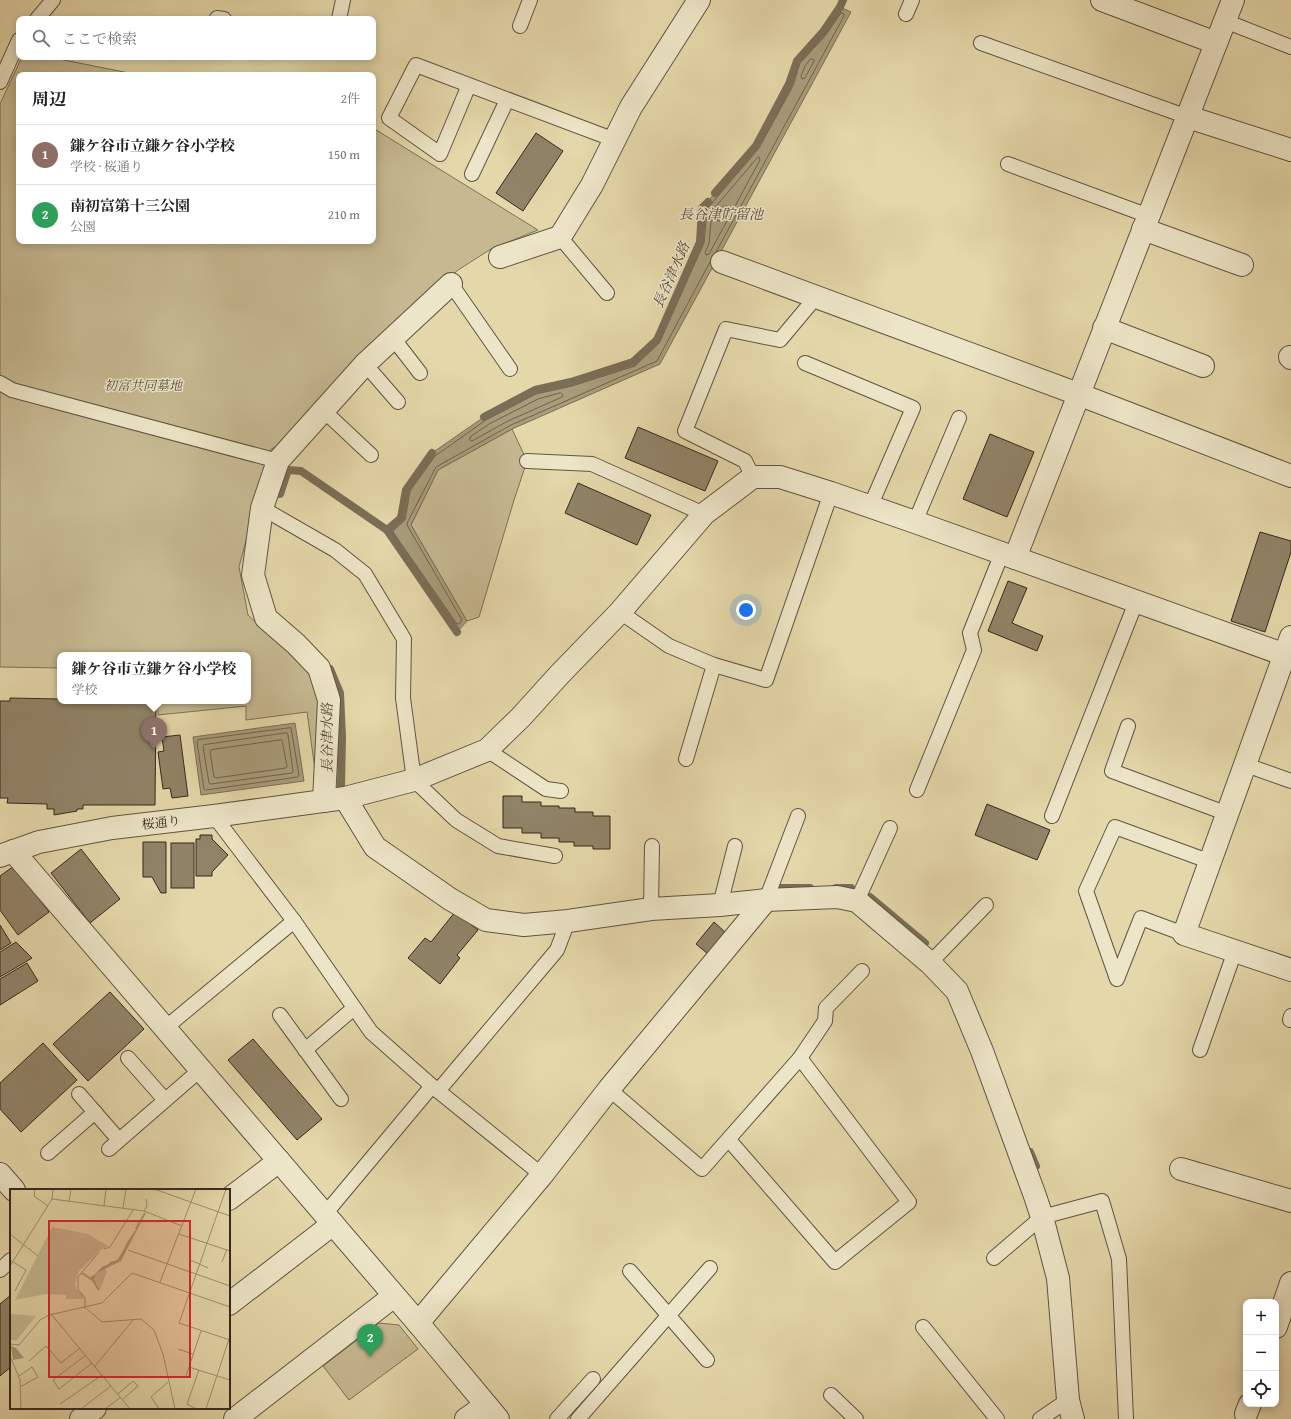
<!DOCTYPE html>
<html lang="ja">
<head>
<meta charset="utf-8">
<style>
	body { margin:0; font-family:"Gentium Book Plus","Noto Serif JP",serif; background:#f2f2f2; color:#202124 }
	.controls { position:absolute; right:12px; bottom:12px; display:grid; overflow:hidden; border-radius:8px; box-shadow:0 2px 10px #0003 }
	.controls button { width:36px; height:36px; display:grid; place-items:center; padding:0; border:0; border-bottom:1px solid #e0e0e0; background:#fff; color:#202124; font:20px sans-serif }
	.you { position:absolute; left:746px; top:610px; width:14px; height:14px; margin:-10px; border:3px solid #fff; border-radius:50%; background:#1a73e8; box-shadow:0 0 0 6px #1a73e833 }
	.badge { display:grid; place-items:center; width:26px; height:26px; border-radius:50%; background:#db2777; color:#fff; font-size:13px; font-weight:700 }
	.pin { position:absolute; translate:-50% -33px; filter:drop-shadow(0 1px 2px #0008) }
	.pin::after { content:''; position:absolute; top:21px; width:14px; height:12px; background:inherit; clip-path:polygon(0 0,100% 0,50% 100%) }
	.popup { position:absolute; left:57px; top:652px; width:194px; height:52px; box-sizing:border-box; display:grid; place-content:center; border-radius:8px; background:#fff; filter:drop-shadow(0 1px 3px #0005); font-size:13px; white-space:nowrap; color:#757577 }
	.popup b { font-size:15px; color:#202124 }
	.popup::after { content:''; position:absolute; left:50%; top:100%; margin-left:-8px; border:8px solid transparent; border-top-color:#fff }
	.list { margin:0; padding:0; list-style:none }
	h2 { display:flex; justify-content:space-between; align-items:center; height:52px; margin:0; padding:0 16px; font-size:17px }
	h2 small { font-size:13px; font-weight:400; color:#757577 }
	.list li { display:grid; grid-template-columns:26px 1fr auto; gap:12px; align-items:center; box-sizing:border-box; height:60px; padding:0 16px; border-top:1px solid #e0e0e0 }
	.list b { display:block; font-size:15px; white-space:nowrap }
	.list p { margin:0; font-size:13px; white-space:nowrap; color:#757577 }
	.list em { font-size:13px; font-style:normal; color:#757577 }
	.icon { flex:none; width:22px; height:22px; fill:none; stroke:currentColor; stroke-width:2; stroke-linecap:round; stroke-linejoin:round }
	.map { position:relative; flex:none; width:1291px; height:1419px; overflow:hidden }
	.search { position:absolute; background:#fff; box-shadow:0 2px 10px #0003; left:16px; top:16px; width:360px; height:44px; display:flex; align-items:center; gap:10px; box-sizing:border-box; padding:0 14px; border-radius:8px; color:#757577; font-size:15px }
	.panel { position:absolute; background:#fff; box-shadow:0 2px 10px #0003; left:16px; top:72px; width:360px; height:172px; border-radius:8px }
	.map>svg:first-child { display:block }
</style>
</head>
<body>
<div class="map">
<svg width="1291" height="1419" viewBox="0 0 1291 1419">
	<rect width="100%" height="100%" fill="#e4d7a9"/>
	<filter id="stains"><feTurbulence type="fractalNoise" baseFrequency=".005" numOctaves="4"/><feColorMatrix values="0 0 0 0 .2 0 0 0 0 .09 0 0 0 0 .02 0 0 0 .5 -.17"/></filter>
	<radialGradient id="worn" r=".72"><stop offset=".6" stop-color="#630" stop-opacity="0"/><stop offset="1" stop-color="#630" stop-opacity=".3"/></radialGradient>
	<g fill="#c6b992" stroke="#7d7158">
		<path d="M22,57H49L139,75H19V241H373V128L538,230L491,249L458,270L359,357L283,442L270,450L239,567L248,615L311,673L320,703L317,784L307,712L246,720V706L158,715V701H248V655H60V668L0,667V104Z"/>
		<path d="M512,429L527,461L514,500L479,617L467,621L411,525L438,470Z"/>
		<path d="M379,1323L399,1325L418,1349L349,1400L323,1366Z"/>
	</g>
	<g fill="#a89c7a" stroke="#7a6e56">
		<path d="M840,7L851,12L660,364L512,429L438,470L411,525L467,621L457,632L387,530L401,518L406,490L432,453L484,417L535,390L571,382L633,362L657,340L700,242L702,208L756,146L789,84L797,61L823,32Z"/>
		<path d="M295,723L304,781L201,795L193,737Z"/>
	</g>
	<g fill="none" stroke-linecap="round" stroke-linejoin="round">
		<g stroke="#6e624c" stroke-width="1">
			<path d="M811,59H813L814,61L805,78L802,79L801,76L805,66Z"/>
			<path d="M759,157L760,160L709,254L706,255L705,253L709,243L712,211L757,158Z"/>
			<path d="M724,206H727V208L720,221H718L717,220V214Z"/>
			<path d="M710,262L657,361L511,425L436,467L408,521L407,525L462,620L459,624H457L393,532L394,530L405,520L410,491L435,456L486,420L536,394L572,386L635,366L659,343L704,243L707,209L759,148L793,86L800,63L826,35L841,13H843L844,16L716,252"/>
			<path d="M561,393L563,395L562,397L508,421L472,441L470,440V437L489,424L538,399Z"/>
			<path d="M291,728L299,775L298,777L206,790L204,789L197,742L198,740Z"/>
			<path d="M287,733L288,735L293,771L292,773L211,784L209,783L203,747L204,745Z"/>
			<path d="M282,740L287,766L286,768L216,778L214,777L210,752L211,750Z"/>
		</g>
		<g stroke="#7a6e56" stroke-width="8">
			<path d="M715,193L756,146L789,84L797,61L823,32L840,7L843,0"/>
			<path d="M484,417L535,390L571,382L633,362L657,340L700,242L702,208L708,202"/>
			<path d="M280,494L288,470L301,471L387,530L401,518L406,490L432,453"/>
			<path d="M387,530L457,632"/>
			<path d="M330,669L340,693L342,737L341,786"/>
			<path d="M780,888H810"/>
			<path d="M836,888H851"/>
			<path d="M870,897L925,943"/>
			<path d="M1030,1152L1036,1166"/>
		</g>
	</g>
	<g fill="#908367" stroke="#34291f">
		<path d="M536,133L563,151L523,211L496,193Z"/>
		<path d="M638,427L718,461L705,491L625,458Z"/>
		<path d="M990,434L1034,452L1007,517L963,499Z"/>
		<path d="M578,483L651,515L637,545L565,513Z"/>
		<path d="M1260,532L1291,541V552L1265,632L1231,621Z"/>
		<path d="M1008,581L1027,588L1012,623L1043,636L1037,651L988,631Z"/>
		<path d="M10,698L60,699V701H156L155,805H83V809H77V811L54,815V809H47V804L7,803L8,798H0V701H10Z"/>
		<path d="M180,735L188,796L172,798L170,788L163,789L158,752L164,751L162,737Z"/>
		<path d="M503,796H522V802H541V806H559V808H575V812H593V816H610V849H593V846H574V842H559V838H541V833H522V828H503Z"/>
		<path d="M987,804L1050,830L1037,860L975,835Z"/>
		<path d="M200,835H212V839L228,855L212,872V876H196V839H200Z"/>
		<path d="M143,842H166V893H161L152,877H143Z"/>
		<rect x="171" y="843" width="23" height="45"/>
		<path d="M81,849L120,899L90,923L51,873Z"/>
		<path d="M14,866L49,912L18,935L0,910V876Z"/>
		<path d="M455,912L478,930L457,955L460,958L440,984L408,958L425,938L431,942Z"/>
		<path d="M714,922L726,933L708,954L696,944Z"/>
		<path d="M0,925L11,943L0,950Z"/>
		<path d="M16,942L32,958L0,977V952Z"/>
		<path d="M27,963L38,981L0,1005V979Z"/>
		<path d="M110,992L144,1029L88,1081L53,1044Z"/>
		<path d="M253,1039L322,1119L297,1140L228,1060Z"/>
		<path d="M43,1043L77,1080L21,1132L0,1109V1083Z"/>
		<path d="M11,1295V1367L0,1376V1304Z"/>
	</g>
	<g fill="none" stroke-linecap="round" stroke-linejoin="round">
		<defs>
			<g id="service">
				<path d="M906,14L912,0"/>
				<path d="M217,18L224,19"/>
				<path d="M37,19L53,0"/>
				<path d="M339,19L343,0"/>
				<path d="M1225,21L1291,47"/>
				<path d="M520,26L530,0"/>
				<path d="M981,43L1188,117"/>
				<path d="M0,82L19,40"/>
				<path d="M469,85L440,154L389,118L416,65L615,140"/>
				<path d="M1008,164L1149,216"/>
				<path d="M472,174L507,100"/>
				<path d="M560,237L607,293"/>
				<path d="M451,284L510,369"/>
				<path d="M393,338L420,373"/>
				<path d="M805,363L913,408L870,507"/>
				<path d="M365,364L398,402"/>
				<path d="M0,383L12,390L278,461"/>
				<path d="M323,410L371,455"/>
				<path d="M527,461L592,464L704,514"/>
				<path d="M753,477L745,461L685,431L726,329L780,340L816,297"/>
				<path d="M262,508L335,550L365,574L404,639L403,698L414,780L456,820L498,846L555,856"/>
				<path d="M915,522L959,418"/>
				<path d="M620,612L669,646L714,665L766,680L831,493"/>
				<path d="M1128,726L1112,771L1228,814"/>
				<path d="M487,750L546,789L561,791"/>
				<path d="M686,759L714,665"/>
				<path d="M1246,765L1291,781"/>
				<path d="M917,790L974,650L970,633L1002,553"/>
				<path d="M214,816L294,921L371,1032L432,1086L542,1175"/>
				<path d="M1052,816L1136,602"/>
				<path d="M766,900L798,816"/>
				<path d="M857,901L890,828"/>
				<path d="M720,905L735,846"/>
				<path d="M651,909L652,846"/>
				<path d="M1184,934L1141,918L1117,979L1086,891L1115,827L1211,862"/>
				<path d="M930,963L986,905"/>
				<path d="M280,1015L341,1099"/>
				<path d="M1290,1020L1291,1016"/>
				<path d="M164,1029L294,921"/>
				<path d="M305,1050L354,1008"/>
				<path d="M1200,1050L1235,951"/>
				<path d="M128,1058L165,1100"/>
				<path d="M609,1089L702,1169L800,1058L825,1021L826,1008L862,971"/>
				<path d="M438,1091L557,950L568,921"/>
				<path d="M79,1094L119,1140"/>
				<path d="M729,1140L835,1262L909,1202L800,1058"/>
				<path d="M109,1149L200,1070"/>
				<path d="M48,1153L95,1112"/>
				<path d="M325,1214L432,1086"/>
				<path d="M994,1258L1042,1217L1102,1201L1119,1259L1126,1419"/>
				<path d="M0,1270L11,1260"/>
				<path d="M630,1271L707,1360"/>
				<path d="M923,1327L997,1419"/>
				<path d="M831,1395L856,1419"/>
				<path d="M557,1419L593,1379"/>
				<path d="M578,1419L710,1268"/>
				<path d="M1040,1419L1068,1400"/>
			</g>
			<g id="minor">
				<path d="M1102,0L1216,43"/>
				<path d="M1188,117L1291,150"/>
				<path d="M1143,229L1242,265"/>
				<path d="M500,257L560,237L592,185L631,107L699,0"/>
				<path d="M722,262L1078,394L1291,476"/>
				<path d="M1104,328L1203,366"/>
				<path d="M1290,357L1291,358"/>
				<path d="M1015,558C1087,372 1161,186 1233,0"/>
				<path d="M1291,637L1184,934L1291,970"/>
				<path d="M345,798L375,847L450,899L486,920L524,925L568,921L651,909L720,905L766,900L837,897L857,901L930,963L957,991L982,1051L1035,1196L1042,1217L1058,1278L1068,1400L1073,1419"/>
				<path d="M324,801L329,700L319,668L296,644L266,618L253,575L262,508L278,461L365,364L451,284"/>
				<path d="M13,851L418,1323L498,1419"/>
				<path d="M0,856L39,842L112,828L214,816L345,798L414,780L487,750L521,717L559,675L620,612L704,514L753,477H780L831,493L915,522L1291,657"/>
				<path d="M1181,1169L1291,1201"/>
				<path d="M0,1174L14,1190"/>
				<path d="M229,1199L279,1161"/>
				<path d="M229,1304L333,1224"/>
				<path d="M418,1323L542,1175L609,1089L766,900"/>
				<path d="M1276,1327L1291,1283"/>
				<path d="M1246,1414L1250,1404"/>
				<path d="M81,1419L95,1408"/>
				<path d="M235,1419L394,1296"/>
				<path d="M466,1419L486,1405"/>
			</g>
		</defs>
		<use href="#service" stroke="#605442" stroke-width="16"/>
		<use href="#minor" stroke="#605442" stroke-width="24"/>
		<use href="#service" stroke="#ede5c7" stroke-width="14"/>
		<use href="#minor" stroke="#ede5c7" stroke-width="22"/>
	</g>
	<g text-anchor="middle" stroke-width="3" stroke-linejoin="round" paint-order="stroke">
		<g font-size="13" font-style="italic" fill="#584d3c" stroke="#ede5c7">
			<text x="143" y="390">初富共同墓地</text>
		</g>
		<g font-size="13" fill="#34291f" stroke="#ede5c7">
			<text transform="translate(161 822) rotate(-6)" y="5">桜通り</text>
		</g>
		<g font-size="14" font-style="italic" fill="#574c3a" stroke="#ede5c7">
			<text x="721" y="219">長谷津貯留池</text>
			<text transform="translate(671 275) rotate(-66)" y="5">長谷津水路</text>
			<text transform="translate(327 738) rotate(-90)" y="5">長谷津水路</text>
		</g>
	</g>
	<g transform="translate(10 1189)">
		<rect width="220" height="220" fill="#e4d7a9"/>
		<path d="M42,38L78,45L98,57L89,62L69,82L65,94L66,100L73,106L74,118L73,110H56V106L36,105L5,111ZM95,79L97,83L90,100L84,90L87,84ZM0,125L26,127L6,152L0,150Z" fill="#c6b992"/>
		<path d="M131,33L111,72L87,84L84,90L89,101L81,90L84,86L92,78L111,69L116,55ZM1,157L6,159L14,169L3,171Z" fill="#a89c7a"/>
		<path fill="none" stroke="#a89c7a" stroke-width="2" d="M126,40L135,24M100,74L108,72L115,60M72,84L81,90L83,87M82,90L89,101"/>
		<path fill="none" stroke="#9e9172" stroke-width="1" d="M25,0L24,7L38,17M144,0L220,27M216,0L169,134L220,151M42,10L134,22L172,37M59,12L61,0M94,17L96,0M113,19L116,0M134,22L137,17L136,10M0,45L28,67M169,45L220,62M94,60L100,58L123,21M118,61L220,97M0,71L16,81L5,102M180,71L198,79M212,73L217,60M0,77L42,10L43,0M150,93L186,0M75,120V109L68,100V88L89,63M77,120L92,133L131,130L144,141L153,165L165,220M41,125L120,220M0,155L9,156L30,131L39,126L92,114L122,84L220,118M168,160L183,165M76,166L43,191L49,200L82,174M0,167L10,191L11,220M19,172L36,157L51,174L70,159M85,177L123,131M179,178L220,191M9,187L22,178L28,188L10,198M176,187L191,142M108,205L123,192L128,197L113,210M50,215L92,186M71,220L101,197M95,220L111,208M149,220L141,208L158,193M186,220L177,215L189,181M196,220L220,147"/>
		<path fill="#d62828" fill-opacity="0.15" stroke="#d62828" stroke-width="2" d="M39,32H180V188H39Z"/>
		<rect width="220" height="220" fill="none" stroke="#34291f" stroke-width="2"/>
	</g>
	<rect width="100%" height="100%" filter="url(#stains)"/>
	<rect width="100%" height="100%" fill="url(#worn)"/>
</svg>
<div class="controls">
<button>+</button>
<button>−</button>
<button><svg class="icon" aria-label="locate" viewBox="0 0 24 24"><circle cx="12" cy="12" r="6"/><path d="M12 2v4M12 18v4M2 12h4M18 12h4"/></svg></button>
</div>
<div class="you"></div>
<div class="pin badge" style="left:154px;top:750px;background:#8d6e63">1</div>
<div class="popup"><b>鎌ケ谷市立鎌ケ谷小学校</b>学校</div>
<div class="pin badge" style="left:370px;top:1357px;background:#2e9e5b">2</div>
<div class="search"><svg class="icon" aria-label="search" viewBox="0 0 24 24"><circle cx="10" cy="10" r="6"/><path d="M15 15l6 6"/></svg>ここで検索</div>
<section class="panel">
<h2>周辺<small>2件</small></h2>
<ul class="list">
<li><span class="badge" style="background:#8d6e63">1</span><div><b>鎌ケ谷市立鎌ケ谷小学校</b><p>学校 · 桜通り</p></div><em>150 m</em></li>
<li><span class="badge" style="background:#2e9e5b">2</span><div><b>南初富第十三公園</b><p>公園</p></div><em>210 m</em></li>
</ul>
</section>
</div>
</body>
</html>
